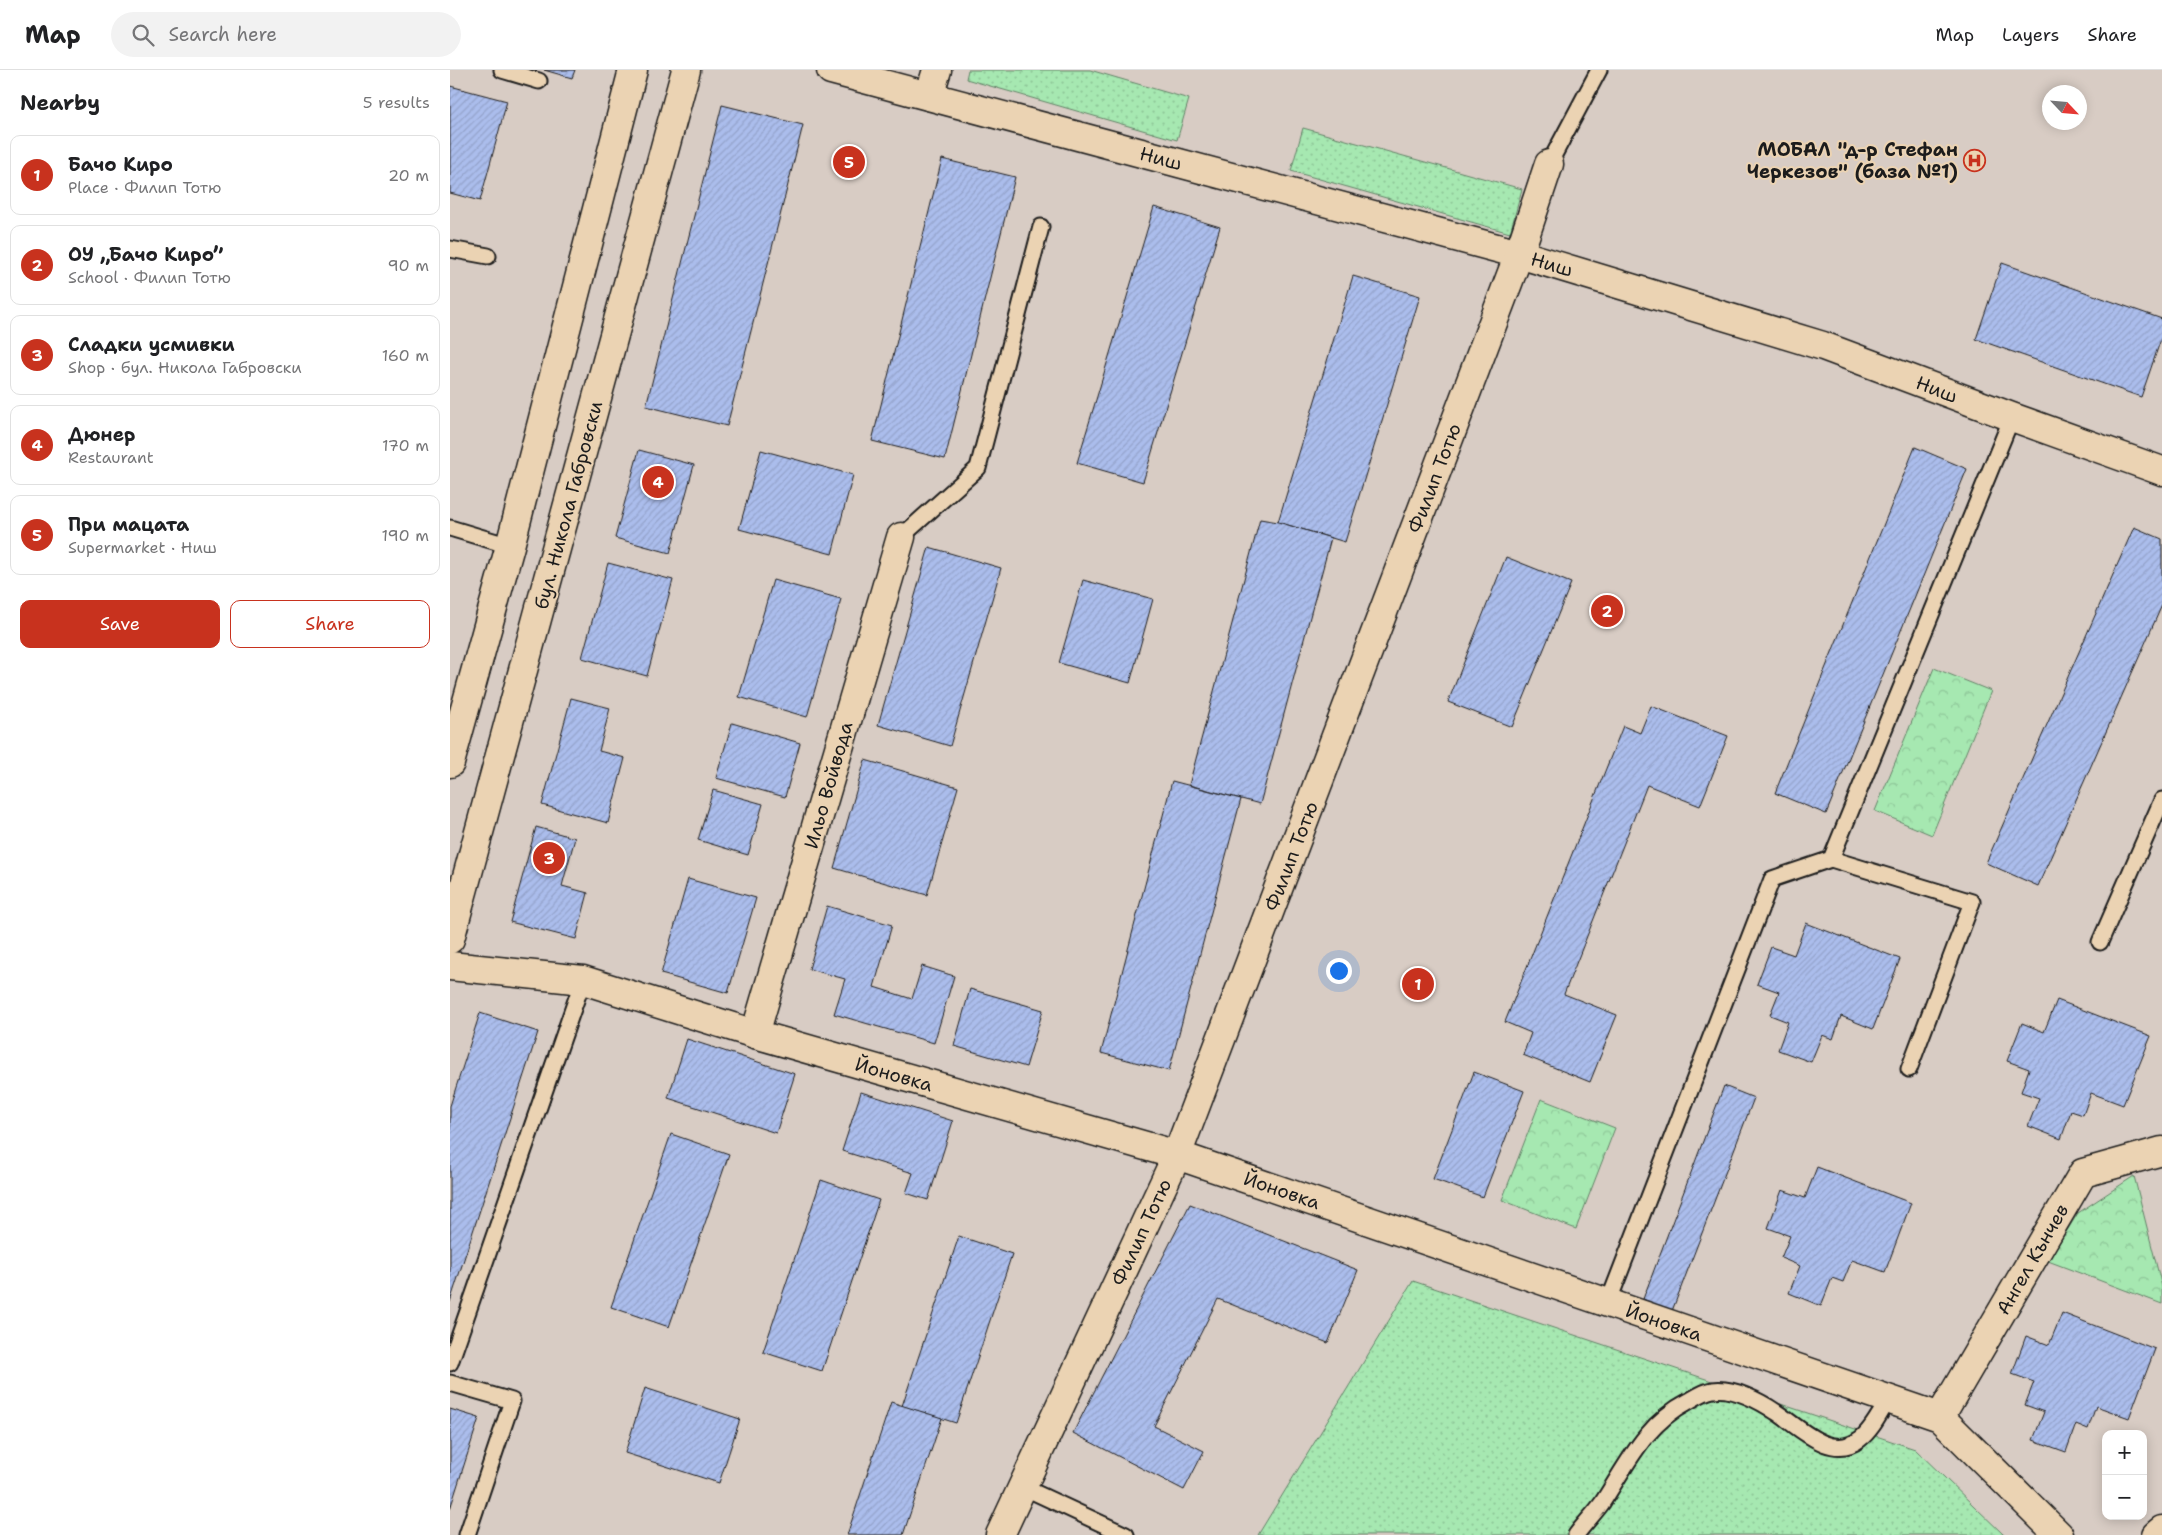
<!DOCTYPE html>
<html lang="en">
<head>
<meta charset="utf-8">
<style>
	body { margin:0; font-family:"Shantell Sans",sans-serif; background:#f2f2f2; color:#202124 }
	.controls { position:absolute; right:15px; bottom:15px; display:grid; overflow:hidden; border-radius:10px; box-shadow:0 2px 12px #0003 }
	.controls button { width:45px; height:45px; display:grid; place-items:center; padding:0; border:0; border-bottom:1px solid #e0e0e0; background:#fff; color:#202124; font:25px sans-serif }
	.compass { position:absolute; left:1592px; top:15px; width:45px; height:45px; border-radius:50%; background:#fff; box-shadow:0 2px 12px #0003; rotate:116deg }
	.you { position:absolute; left:888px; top:900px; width:18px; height:18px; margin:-12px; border:4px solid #fff; border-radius:50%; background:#1a73e8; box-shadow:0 0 0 8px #1a73e833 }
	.badge { display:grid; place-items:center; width:32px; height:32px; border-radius:50%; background:#c8321e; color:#fff; font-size:16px; font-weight:700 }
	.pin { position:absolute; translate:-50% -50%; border:2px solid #fff; box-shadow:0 1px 5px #0006 }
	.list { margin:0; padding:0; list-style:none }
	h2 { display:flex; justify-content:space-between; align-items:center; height:65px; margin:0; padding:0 20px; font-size:21px }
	h2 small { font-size:16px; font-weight:400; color:#757577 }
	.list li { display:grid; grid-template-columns:32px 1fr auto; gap:15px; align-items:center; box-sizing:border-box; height:80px; margin:0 10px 10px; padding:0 10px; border:1px solid #e0e0e0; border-radius:10px }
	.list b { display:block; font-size:19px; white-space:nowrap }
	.list p { margin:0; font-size:16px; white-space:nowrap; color:#757577 }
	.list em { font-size:16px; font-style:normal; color:#757577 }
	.actions { display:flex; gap:10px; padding:15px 20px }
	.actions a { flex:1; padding:11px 0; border:1px solid #c8321e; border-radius:10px; text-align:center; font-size:18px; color:#c8321e }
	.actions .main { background:#c8321e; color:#fff }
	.icon { flex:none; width:28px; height:28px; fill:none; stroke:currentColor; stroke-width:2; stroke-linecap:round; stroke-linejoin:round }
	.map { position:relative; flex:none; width:1712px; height:1465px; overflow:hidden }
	header { display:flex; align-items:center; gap:30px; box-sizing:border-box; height:70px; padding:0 25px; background:#fff; border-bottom:1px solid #e0e0e0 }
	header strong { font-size:24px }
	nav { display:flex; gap:28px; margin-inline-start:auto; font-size:18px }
	.search { width:350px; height:45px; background:#f2f2f2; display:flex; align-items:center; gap:12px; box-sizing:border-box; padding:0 18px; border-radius:28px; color:#757577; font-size:19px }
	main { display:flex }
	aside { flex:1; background:#fff }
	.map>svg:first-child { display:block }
</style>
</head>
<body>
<header>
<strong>Map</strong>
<div class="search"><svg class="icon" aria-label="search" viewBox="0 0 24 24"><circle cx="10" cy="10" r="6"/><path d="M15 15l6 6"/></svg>Search here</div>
<nav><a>Map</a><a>Layers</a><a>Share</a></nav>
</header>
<main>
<aside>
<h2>Nearby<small>5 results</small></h2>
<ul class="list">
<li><span class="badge">1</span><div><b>Бачо Киро</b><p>Place · Филип Тотю</p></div><em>20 m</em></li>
<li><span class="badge">2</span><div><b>ОУ „Бачо Киро”</b><p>School · Филип Тотю</p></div><em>90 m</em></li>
<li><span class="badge">3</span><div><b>Сладки усмивки</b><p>Shop · бул. Никола Габровски</p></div><em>160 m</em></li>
<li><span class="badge">4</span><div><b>Дюнер</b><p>Restaurant</p></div><em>170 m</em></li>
<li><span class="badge">5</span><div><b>При мацата</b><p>Supermarket · Ниш</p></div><em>190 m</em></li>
</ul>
<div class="actions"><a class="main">Save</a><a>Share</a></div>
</aside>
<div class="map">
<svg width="1712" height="1465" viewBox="0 0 1712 1465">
	<defs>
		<pattern id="grass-dots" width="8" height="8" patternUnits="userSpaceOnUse" patternTransform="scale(1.25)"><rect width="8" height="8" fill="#a6e8b1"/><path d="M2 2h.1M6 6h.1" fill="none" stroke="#8ec698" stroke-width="1.8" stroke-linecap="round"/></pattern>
		<pattern id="park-crowns" width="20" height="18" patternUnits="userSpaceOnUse" patternTransform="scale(1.25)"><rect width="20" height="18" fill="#a6e8b1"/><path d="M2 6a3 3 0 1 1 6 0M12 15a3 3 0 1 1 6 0" fill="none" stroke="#8ec698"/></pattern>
		<pattern id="building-hatch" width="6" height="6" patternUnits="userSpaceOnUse" patternTransform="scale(1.25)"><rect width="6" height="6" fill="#abbdec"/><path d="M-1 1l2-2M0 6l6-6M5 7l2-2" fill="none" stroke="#93a2ca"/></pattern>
	</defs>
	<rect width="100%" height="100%" fill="#d8ccc4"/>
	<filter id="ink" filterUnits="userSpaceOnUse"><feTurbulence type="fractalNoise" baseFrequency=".02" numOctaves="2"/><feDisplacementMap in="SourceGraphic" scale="10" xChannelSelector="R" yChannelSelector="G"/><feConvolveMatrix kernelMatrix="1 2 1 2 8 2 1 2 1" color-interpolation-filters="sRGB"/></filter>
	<g filter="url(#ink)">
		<g fill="url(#grass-dots)" stroke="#618266">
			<path d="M518,0H640L739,29L727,70L516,9Z"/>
			<path d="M853,58L1072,119L1060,163L841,101Z"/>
			<path d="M963,1211L1465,1379L1554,1465H808Z"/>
		</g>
		<g fill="url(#park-crowns)" stroke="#618266">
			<path d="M1484,598L1541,621L1482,765L1425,741Z"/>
			<path d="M1091,1029L1165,1058L1126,1159L1052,1130Z"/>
			<path d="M1684,1106L1712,1217V1234L1598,1191L1628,1143Z"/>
		</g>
		<g fill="url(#building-hatch)" stroke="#1c1c1c">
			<path d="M94,0H125L122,8Z"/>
			<path d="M0,16L57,31L30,131L0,123Z"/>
			<path d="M272,35L353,55L277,356L196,336Z"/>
			<path d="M492,89L565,107L495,389L422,371Z"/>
			<path d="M704,137L770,157L693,412L627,393Z"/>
			<path d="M1552,193L1712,249V266L1691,327L1526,269Z"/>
			<path d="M903,206L970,226L895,472L828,452Z"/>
			<path d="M1465,377L1517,399L1376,744L1325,723Z"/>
			<path d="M189,380L244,395L220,483L165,468Z"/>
			<path d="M311,380L403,405L382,484L289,459Z"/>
			<path d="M810,449L828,452L881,468L810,734L739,715Z"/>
			<path d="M1684,457L1712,469V535L1588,816L1536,793Z"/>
			<path d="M479,477L551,498L500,676L428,655Z"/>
			<path d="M1056,487L1121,513L1062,657L998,632Z"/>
			<path d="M158,493L223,510L197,606L132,588Z"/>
			<path d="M323,510L391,529L357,647L289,627Z"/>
			<path d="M633,510L703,529L680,613L609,593Z"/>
			<path d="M121,628L160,638L149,681L175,688L158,753L92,735Z"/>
			<path d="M1201,636L1278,666L1250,736L1197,715L1114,924L1167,945L1140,1012L1073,985L1081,963L1055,952L1173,656L1190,663Z"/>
			<path d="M282,653L350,673L335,727L266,708Z"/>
			<path d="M415,690L508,717L477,825L384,798Z"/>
			<path d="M722,711L791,729L719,1001L651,983Z"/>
			<path d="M263,720L313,734L298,785L248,770Z"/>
			<path d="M86,757L125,768L112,816L138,823L126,869L60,852Z"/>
			<path d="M238,809L306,828L278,923L211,904Z"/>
			<path d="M377,836L442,855L424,917L462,929L472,896L504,906L484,973L384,944L395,909L359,899Z"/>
			<path d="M1356,853L1450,889L1423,959L1391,946L1383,969L1372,965L1361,992L1328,980L1338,952L1320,945L1329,922L1307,914L1321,877L1344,885Z"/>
			<path d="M520,919L593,940L576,997L504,976Z"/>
			<path d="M1607,930L1701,966L1673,1035L1641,1023L1633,1045L1621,1041L1611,1069L1578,1056L1589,1028L1571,1022L1579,999L1557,991L1572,953L1594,962Z"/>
			<path d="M30,943L88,962L0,1232V1036Z"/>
			<path d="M237,969L345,1004L326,1063L218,1028Z"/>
			<path d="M1024,1002L1074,1021L1033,1127L983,1109Z"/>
			<path d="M1274,1016L1304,1028L1222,1241L1193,1229Z"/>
			<path d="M411,1022L503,1051L478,1130L456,1123L463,1103L392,1081Z"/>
			<path d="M221,1064L279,1084L219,1257L161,1237Z"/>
			<path d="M1367,1097L1461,1133L1435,1202L1402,1190L1393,1212L1382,1208L1371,1236L1339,1223L1350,1196L1331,1188L1340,1166L1318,1158L1332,1120L1355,1128Z"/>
			<path d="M371,1110L429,1130L372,1301L313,1282Z"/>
			<path d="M740,1134L908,1200L878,1273L768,1229L704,1356L754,1381L734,1420L623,1363Z"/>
			<path d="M509,1166L562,1184L506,1353L452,1336Z"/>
			<path d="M1612,1243L1705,1279L1679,1348L1646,1336L1638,1359L1626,1354L1616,1382L1583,1370L1594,1342L1575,1335L1584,1312L1562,1304L1576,1266L1599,1275Z"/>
			<path d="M195,1318L290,1349L269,1413L175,1383Z"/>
			<path d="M441,1332L492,1348L453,1465H397Z"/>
			<path d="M0,1339L29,1348L0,1439Z"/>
		</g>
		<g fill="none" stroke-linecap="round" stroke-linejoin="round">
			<defs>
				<g id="lane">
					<path d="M52,0L89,11"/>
					<path d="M1099,94L1149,0"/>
					<path d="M0,179L38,186"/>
					<path d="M0,458L60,476"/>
					<path d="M451,467L528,398L591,157"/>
					<path d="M1381,789L1522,832L1459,999"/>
					<path d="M1650,872L1712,730"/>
					<path d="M1158,1233L1322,809L1381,789L1562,347"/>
					<path d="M0,1293L133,910"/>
					<path d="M0,1313L62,1331L17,1465"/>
					<path d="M573,1417L676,1465"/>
					<path d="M1126,1465C1134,1454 1144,1444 1152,1433C1178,1393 1195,1354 1239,1331C1246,1327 1255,1321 1263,1320C1283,1317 1310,1331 1326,1342C1348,1356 1381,1392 1410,1369C1422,1360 1430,1343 1438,1330"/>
				</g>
				<g id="street">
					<path d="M381,0L1069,184L1373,276L1562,347L1712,401"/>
					<path d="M479,26L487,0"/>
					<path d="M0,896L133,910L305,964L727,1085L1490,1347L1609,1465"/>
					<path d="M305,964L451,467"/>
					<path d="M1490,1347L1633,1103L1712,1081"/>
					<path d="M550,1465L727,1085L1069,184L1099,94"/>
					<path d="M1706,1465L1712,1460"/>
				</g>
				<g id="secondary">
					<path d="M0,693L60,476L183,0"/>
					<path d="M0,869L236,0"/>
				</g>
			</defs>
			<use href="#lane" stroke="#1c1c1c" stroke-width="19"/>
			<use href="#street" stroke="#1c1c1c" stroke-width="31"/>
			<use href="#secondary" stroke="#1c1c1c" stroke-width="31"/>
			<use href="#lane" stroke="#ebd3b3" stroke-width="15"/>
			<use href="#street" stroke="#ebd3b3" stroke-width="28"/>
			<use href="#secondary" stroke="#ebd3b3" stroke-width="28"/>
		</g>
	</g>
	<defs>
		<symbol id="hospital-ring" viewBox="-11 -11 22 22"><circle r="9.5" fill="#ebd3b3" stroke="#c8321e" stroke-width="1.5"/><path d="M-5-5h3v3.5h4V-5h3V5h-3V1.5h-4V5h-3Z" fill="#c8321e"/></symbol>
	</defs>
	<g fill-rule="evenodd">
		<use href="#hospital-ring" x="1512" y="78" width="25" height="25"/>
	</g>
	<g text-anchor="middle" stroke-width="4" stroke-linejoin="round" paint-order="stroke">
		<g font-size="19" font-weight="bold" fill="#1c1c1c" stroke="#ebd3b3" text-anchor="end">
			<text x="1508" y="86">МОБАЛ "д-р Стефан<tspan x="1508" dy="22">Черкезов" (база №1)</tspan></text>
		</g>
		<g font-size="19" fill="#1c1c1c" stroke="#ebd3b3">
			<text transform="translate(711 88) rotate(15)" y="7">Ниш</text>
			<text transform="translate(1102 194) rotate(17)" y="7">Ниш</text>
			<text transform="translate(1487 319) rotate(21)" y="7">Ниш</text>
			<text transform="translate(984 408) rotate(-69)" y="7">Филип Тотю</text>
			<text transform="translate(118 435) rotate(-75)" y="7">бул. Никола Габровски</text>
			<text transform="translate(378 715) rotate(-74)" y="7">Ильо Войвода</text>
			<text transform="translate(841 786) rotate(-69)" y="7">Филип Тотю</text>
			<text transform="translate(444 1004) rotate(16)" y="7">Йоновка</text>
			<text transform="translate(832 1120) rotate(19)" y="7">Йоновка</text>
			<text transform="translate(691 1162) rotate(-65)" y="7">Филип Тотю</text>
			<text transform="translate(1582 1189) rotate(-60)" y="7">Ангел Кънчев</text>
			<text transform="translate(1214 1252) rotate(19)" y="7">Йоновка</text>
		</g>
	</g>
</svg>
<div class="controls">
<button>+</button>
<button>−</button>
</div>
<svg class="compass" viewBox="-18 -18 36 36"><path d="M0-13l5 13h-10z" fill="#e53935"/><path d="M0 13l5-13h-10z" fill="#757577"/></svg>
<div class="you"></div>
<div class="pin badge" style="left:968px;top:914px">1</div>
<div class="pin badge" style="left:1157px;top:541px">2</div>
<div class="pin badge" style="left:99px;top:788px">3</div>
<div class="pin badge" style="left:208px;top:412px">4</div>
<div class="pin badge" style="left:399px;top:92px">5</div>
</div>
</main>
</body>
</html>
